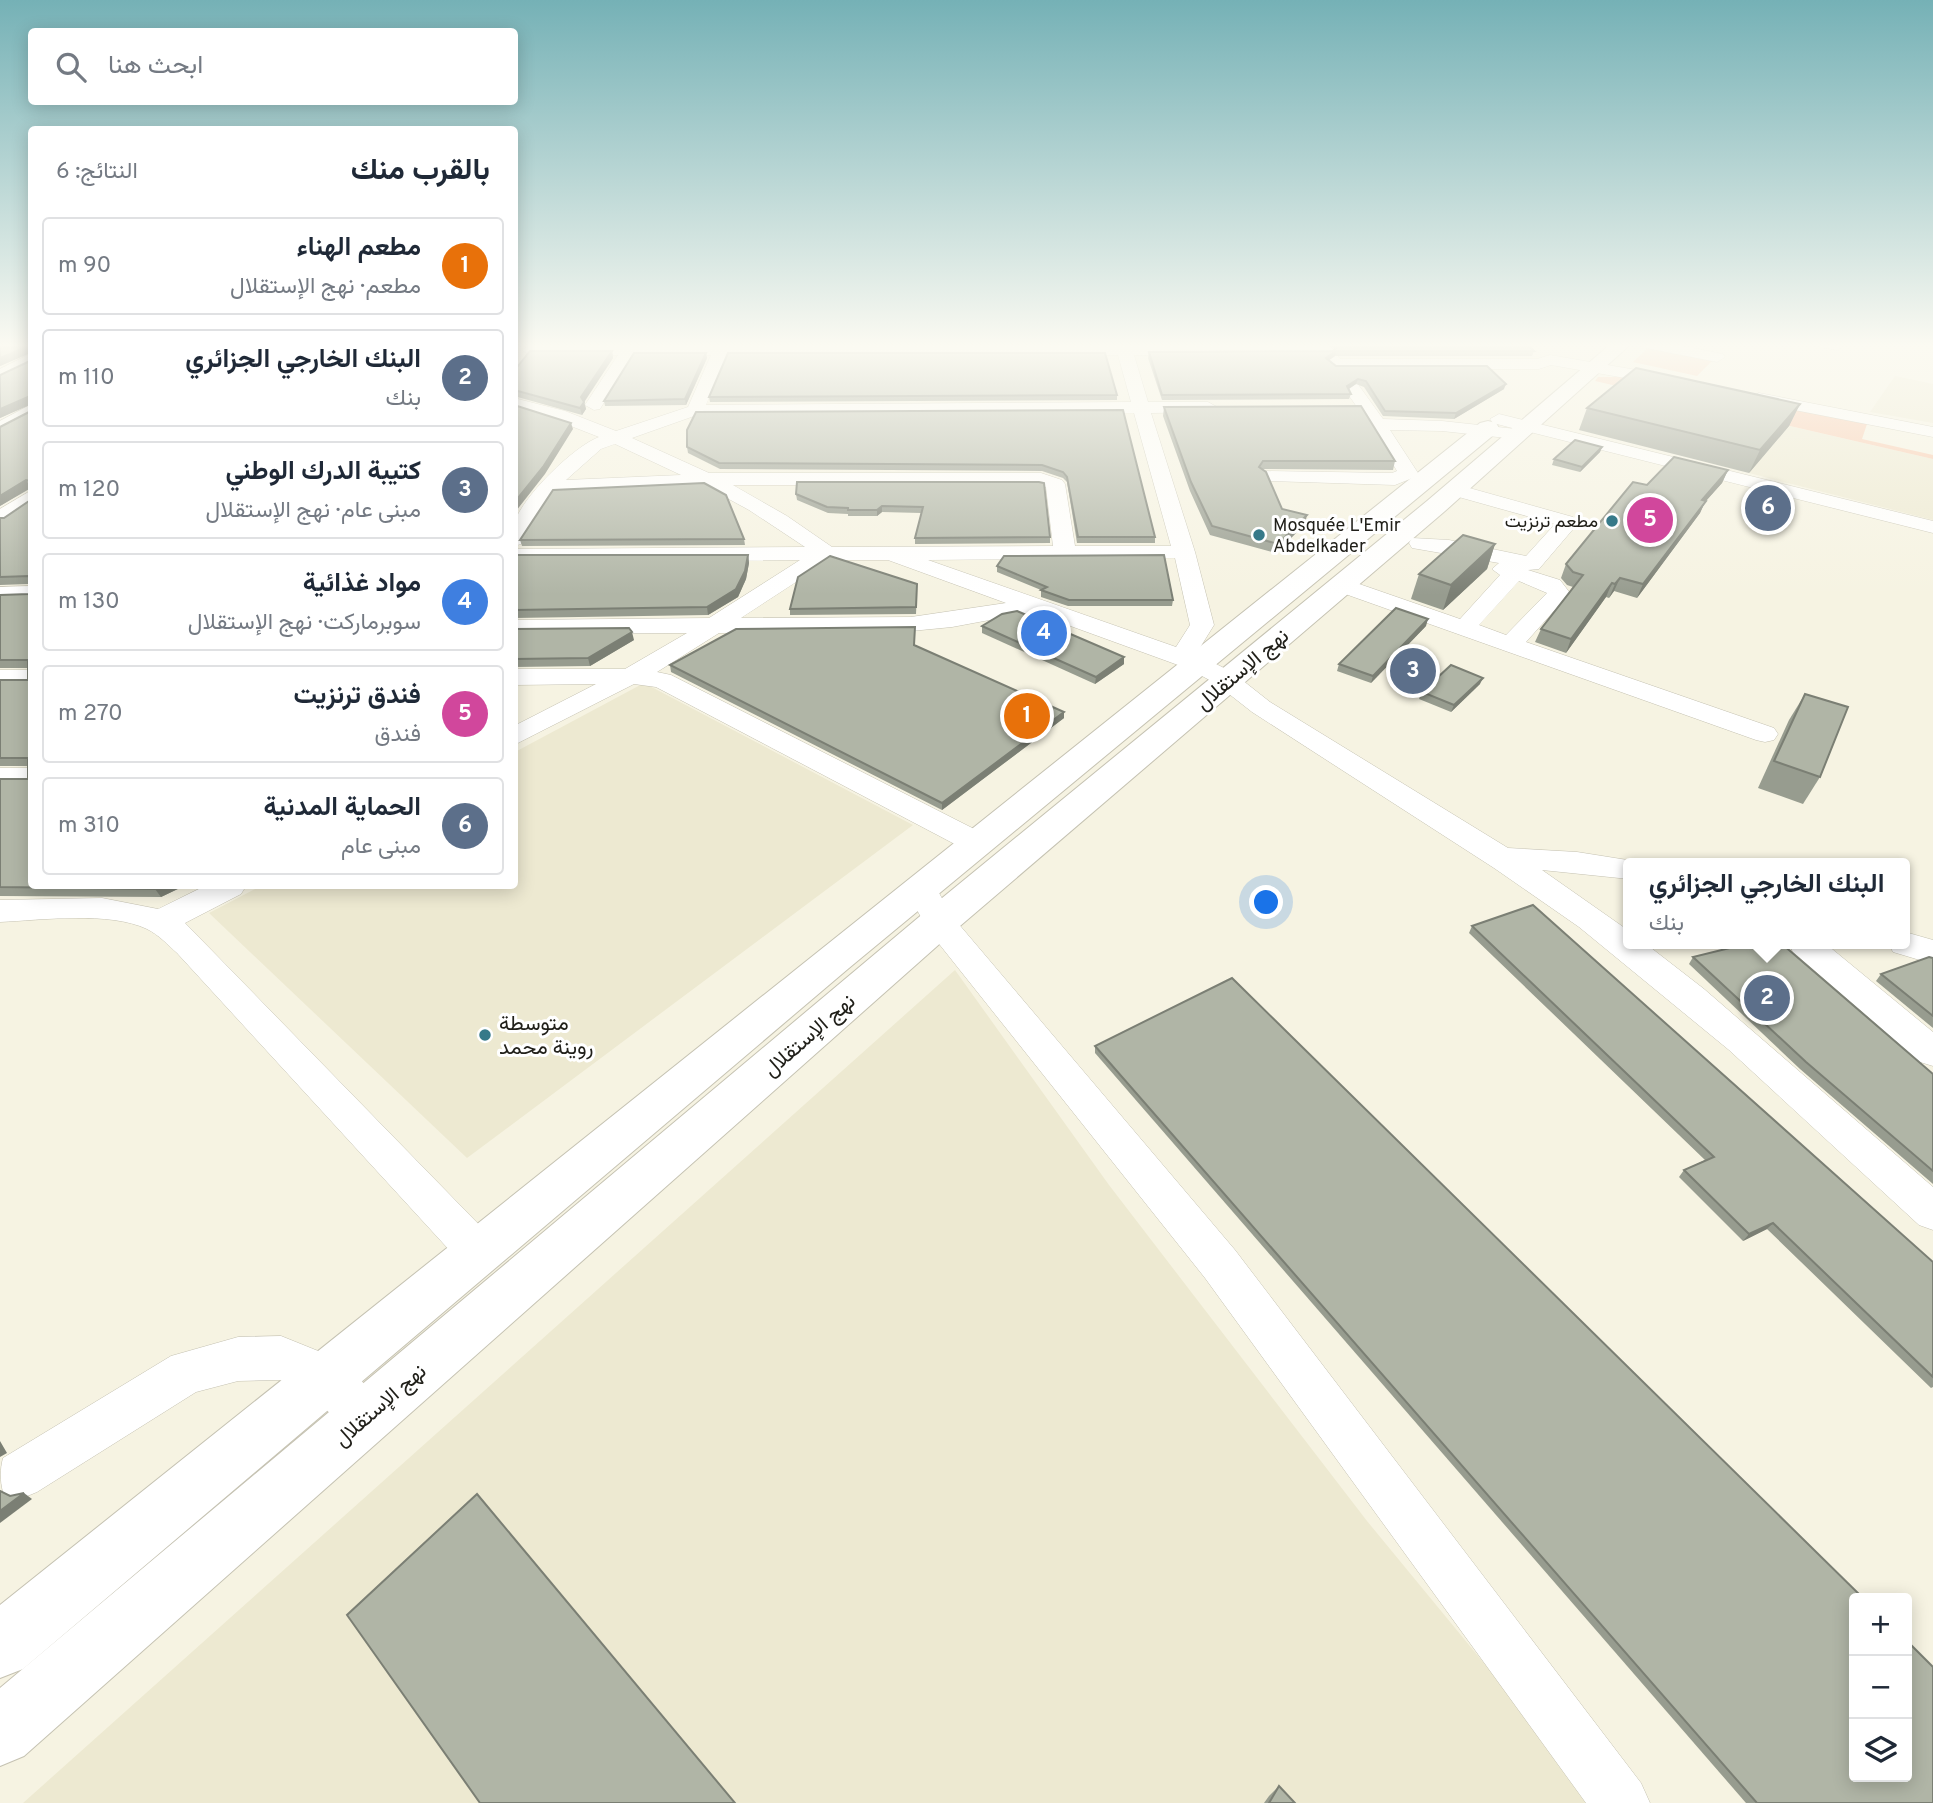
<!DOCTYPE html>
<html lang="ar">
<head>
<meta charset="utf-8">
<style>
	body { margin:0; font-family:Overpass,Vazirmatn,sans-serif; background:#f2f2f3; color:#1f2937; direction:rtl }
	.controls { position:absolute; right:21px; bottom:21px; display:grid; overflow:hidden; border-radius:7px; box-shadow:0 4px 18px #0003 }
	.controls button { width:63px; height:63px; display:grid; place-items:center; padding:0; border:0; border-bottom:2px solid #e0e1e3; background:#fff; color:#1f2937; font:35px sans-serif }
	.you { position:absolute; left:1267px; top:903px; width:24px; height:24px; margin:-18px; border:5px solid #fff; border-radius:50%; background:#1a73e8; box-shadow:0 0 0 10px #1a73e833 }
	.badge { display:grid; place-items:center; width:46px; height:46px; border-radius:50%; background:#b45309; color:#fff; font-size:23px; font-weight:700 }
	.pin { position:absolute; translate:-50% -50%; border:4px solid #fff; box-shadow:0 2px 7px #0006 }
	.popup { position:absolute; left:1623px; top:858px; width:287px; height:91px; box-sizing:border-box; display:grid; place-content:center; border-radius:7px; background:#fff; filter:drop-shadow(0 2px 5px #0005); font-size:23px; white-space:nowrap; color:#747a83 }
	.popup b { font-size:26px; color:#1f2937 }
	.popup::after { content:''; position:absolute; left:50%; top:100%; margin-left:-14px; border:14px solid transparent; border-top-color:#fff }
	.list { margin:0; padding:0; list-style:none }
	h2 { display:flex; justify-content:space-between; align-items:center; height:91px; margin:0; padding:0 28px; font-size:30px }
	h2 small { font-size:23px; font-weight:400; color:#747a83 }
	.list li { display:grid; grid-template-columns:46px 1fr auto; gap:21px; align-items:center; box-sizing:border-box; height:98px; margin:0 14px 14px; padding:0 14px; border:2px solid #e0e1e3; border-radius:7px }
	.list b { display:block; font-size:26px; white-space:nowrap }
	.list p { margin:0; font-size:23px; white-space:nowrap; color:#747a83 }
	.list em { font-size:23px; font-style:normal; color:#747a83 }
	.icon { flex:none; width:38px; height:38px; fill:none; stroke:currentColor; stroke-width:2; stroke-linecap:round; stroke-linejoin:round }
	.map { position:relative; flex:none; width:1933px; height:1803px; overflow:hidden; direction:ltr }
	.search { position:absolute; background:#fff; box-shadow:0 4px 18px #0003; left:28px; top:28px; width:490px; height:77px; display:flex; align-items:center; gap:18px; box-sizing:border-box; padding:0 24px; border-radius:7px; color:#747a83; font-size:26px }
	.panel { position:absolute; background:#fff; box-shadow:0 4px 18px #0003; left:28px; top:126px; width:490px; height:763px; border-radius:7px; direction:rtl }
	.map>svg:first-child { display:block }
</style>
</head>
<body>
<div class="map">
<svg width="1933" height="1803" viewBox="0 0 1933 1803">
	<rect width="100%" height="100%" fill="#f6f3e2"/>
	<g fill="#ede9d1">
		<path d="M1895,376L1933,384V423L1870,412Z"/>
		<path d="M1789,426L1933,459V520L1749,473Z"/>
		<path d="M644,683L913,825L467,1158L209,913L261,886H514L515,752Z"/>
		<path d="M955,970L1109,1185L1367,1521L1599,1803H23Z"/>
	</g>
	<g fill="#f9c7aa">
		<path d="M1649,347L1713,360L1697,376L1633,362Z"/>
		<path d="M1598,377H1624L1859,420L1867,424L1862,439L1933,455V459L1595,381Z"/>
	</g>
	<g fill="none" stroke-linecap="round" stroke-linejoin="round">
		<defs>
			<g id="minor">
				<path d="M626,343H640L639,345L715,346L717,343H731V346H1115V343H1129L1131,346H1326L1332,348L1340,359H1537L1550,355L1671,376L1679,381L1671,386L1551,365L1539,369H1347L1383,419L1442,421L1516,429L1493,423L1490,419L1499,414L1933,521V533L1522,430L1525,434L1522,438L1516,439L1442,431L1390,430L1418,473L1415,477L1395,485L1270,481L1260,475L1263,471L1392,473L1397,471L1369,424L1321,356L1134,355L1148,402H1208L1217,407L1208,412L1151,413L1195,552L1214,625L1196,654L1232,672L1270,702L1508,848L1577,852L1640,862L1629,863V879L1542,870L1629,931V944H1646L1704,989L1933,1187V1230L1919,1225L1729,1050L1579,927L1494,868L1252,712L1215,683L1189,669L1032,612L952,627L911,631L719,633L657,672L671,675L988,836L992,843L988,850L977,853L966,850L656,687L634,684L514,745V726L596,684L514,685V669H625L687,633L514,634V620L709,618L800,560L514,561V549L805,547L749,510L703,485L554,493L521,544L514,546C514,540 513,530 514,524C521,498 574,446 599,437L553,419L514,408V398L565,411L616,431L688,407L711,355H633L600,409L594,410L585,405L618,355H530L522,350L530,345H624ZM727,355H1118L1131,402L706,405ZM1134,413L1171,546H1075L1065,484L1062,480L1041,473H709L632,438L697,415ZM615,444L681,475L566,480L601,449ZM733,485H1039L1046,487L1053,546L832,547L787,516ZM1175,558L1190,625L1176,647L928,560ZM830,560H888L1006,603L911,617L741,618Z"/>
				<path d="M1638,343H1668L1723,354L1725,357L1717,362L1646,348Z"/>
				<path d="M1812,343H1843L1845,345L1837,350L1815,346Z"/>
				<path d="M32,353V365L0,381V369Z"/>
				<path d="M1759,393L1933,427V437L1753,402L1750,398Z"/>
				<path d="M32,404V417L0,434V421Z"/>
				<path d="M1455,484L1573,517L1576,521L1574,528L1539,569L1528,570L1560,580L1570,593L1526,642L1774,728L1778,734L1774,740L1765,742L1756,740L1334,590L1331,585L1334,580L1342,578L1460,619L1500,575L1492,569L1499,563L1412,548L1409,543L1412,538L1449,540L1526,556L1555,524L1448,494L1445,490L1448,486ZM1519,581L1547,593L1506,635L1479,625Z"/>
				<path d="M32,490V506L7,523L0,525V509Z"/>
				<path d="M32,586V600L0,601V587Z"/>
				<rect x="0" y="670" width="32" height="16"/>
				<rect x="0" y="768" width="32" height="18"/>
				<path d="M921,877L932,880L951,915L1235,1250L1641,1783L1650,1803H1586L1205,1278L928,930L905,888L910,880Z"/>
				<path d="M205,886H246L241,894L185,923L493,1239L499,1252L493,1265L478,1271L463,1265L177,953C168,945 159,935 147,929C109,911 42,920 0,922V900L102,898L158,909Z"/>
				<path d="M1905,932L1933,940V964L1893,952L1889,944H1905Z"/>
				<path d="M1789,944H1826L1933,1032V1066L1920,1062L1793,952Z"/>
				<path d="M281,1336L343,1361L381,1402L388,1418L381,1434L365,1441L349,1434L311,1393L280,1380L238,1381L196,1392L37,1492L20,1499L3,1492C0,1481 0,1469 3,1458L171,1356L238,1337Z"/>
			</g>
			<g id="major">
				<path d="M1612,343H1632L1445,511L953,932L24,1756L0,1766V1688L925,912L1427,501Z"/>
				<path d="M1488,421L1496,423L1499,428L1496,433L849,968L23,1669L0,1678V1605L1480,423Z"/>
			</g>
		</defs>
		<use href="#minor" stroke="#c5c2b2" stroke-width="1"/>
		<use href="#major" stroke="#c5c2b2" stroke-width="2"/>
		<use href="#minor" fill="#fff" fill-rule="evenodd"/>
		<use href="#major" fill="#fff" fill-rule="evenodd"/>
	</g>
	<g fill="#979c8f">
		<path d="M0,343H32V886H184L161,897L0,896V779H28V766H0V680H28V668H0V595L29,594V584L0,585V518H4L29,501V488L0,506L29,412L30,404L0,418V375L30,361V353L0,366Z"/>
		<path d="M1137,343H1525L1534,351L1532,356H1335L1329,360L1336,366L1504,389L1454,419L1383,416L1364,387L1356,384L1349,389L1351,394L1349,399L1162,400L1148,358L1149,352L1333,351L1335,349L1326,343Z"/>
		<path d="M612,351L613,358L584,401L586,409L582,415L514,396V371Z"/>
		<path d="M707,358L686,405L605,406L604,401Z"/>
		<path d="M1117,395V400L710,402L709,397Z"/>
		<path d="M1800,404L1789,426L1749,473L1579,430L1587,408Z"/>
		<path d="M1164,407L1395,461L1393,470L1263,469L1282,509L1305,524L1276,553L1210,535L1190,491L1163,416Z"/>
		<path d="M1123,410L1155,537V543H1077L1067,482L1063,478L1042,471L720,469L688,453L687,447Z"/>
		<path d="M1602,447L1600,452L1580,472L1552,465L1554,459Z"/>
		<path d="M1728,470L1722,483L1705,502L1700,513L1637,598L1614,591L1609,598L1606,597L1566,653L1535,642L1541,629L1573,587L1567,585L1561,578L1566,564L1647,485Z"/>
		<path d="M1039,482L1050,537V543L915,544V538L921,513L882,512L877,516H848V514L828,513L797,500L796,494Z"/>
		<path d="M744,539L745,545L522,546L520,540Z"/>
		<path d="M1495,544L1487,569L1443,610L1411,599L1419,574Z"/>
		<path d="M514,555H748L749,563L746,579L738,597L708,615L514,618Z"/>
		<path d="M997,566L1173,600L1172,606H1068L1041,597V590L997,572Z"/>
		<path d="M917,590L916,614L790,615V609Z"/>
		<path d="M982,626L1124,657V664L1095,684L982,633Z"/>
		<path d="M1426,626L1371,683L1337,671L1339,664Z"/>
		<path d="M915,627V646L1064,718L942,810L671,672L670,665Z"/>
		<path d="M514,629L634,640L590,666L514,667Z"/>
		<path d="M1480,684L1451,712L1419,699L1422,692Z"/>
		<path d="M1805,694L1820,777L1803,804L1758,788L1789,720Z"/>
		<path d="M1472,926L1933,1262V1387L1931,1388L1767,1229L1743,1241L1679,1177L1684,1170L1705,1160L1469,933Z"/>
		<path d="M1693,957L1933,1074V1184L1800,1069L1689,964Z"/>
		<path d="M1933,958V1028L1876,981L1881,974Z"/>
		<path d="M1095,1046L1933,1803H1746L1095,1053Z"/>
		<path d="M1279,1786L1295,1803H1264L1269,1796Z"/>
	</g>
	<g fill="#7b7f74">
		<path d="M31,345L32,352L0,366V358Z"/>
		<path d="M612,351L613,358L583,404L581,397Z"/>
		<path d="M1336,351L1335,356L1325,363L1326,358Z"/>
		<path d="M706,353L707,358L686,405L685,399Z"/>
		<path d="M1358,379L1356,384L1345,391L1347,386Z"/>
		<path d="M1506,384L1504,389L1454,419L1456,413Z"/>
		<path d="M30,396L32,404L0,418V409Z"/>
		<path d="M584,402L586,409L582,415L580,408Z"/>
		<path d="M1800,404L1789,426L1749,473L1760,450Z"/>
		<path d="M571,423L573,429L545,474L516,511L514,516V503Z"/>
		<path d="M1602,447L1600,452L1580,472L1582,467Z"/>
		<path d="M1728,470L1722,483L1705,502L1700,513L1637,598L1643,584L1702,500Z"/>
		<path d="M26,480L31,488L0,506V496Z"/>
		<path d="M882,506V512L877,516V510Z"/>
		<path d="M1307,515L1305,524L1276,553L1278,544Z"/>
		<path d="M1495,544L1487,569L1443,610L1451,585Z"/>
		<path d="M748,555L749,563L746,579L738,597L708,615L707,607Z"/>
		<path d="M1620,578L1614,591L1609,598L1615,584Z"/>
		<path d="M1612,583L1606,597L1566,653L1571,639Z"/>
		<path d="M1428,619L1426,626L1371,683L1373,676Z"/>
		<path d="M632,632L634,640L590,666L588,658Z"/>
		<path d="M1124,657V664L1095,684L1096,677Z"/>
		<path d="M1483,678L1480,684L1451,712L1454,705Z"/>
		<path d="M1064,712V718L942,810V803Z"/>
		<path d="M162,886H184L161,897L155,889Z"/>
		<path d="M1773,1223L1767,1229L1743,1241L1749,1234Z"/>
		<path d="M0,1441L7,1453L0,1457V1460Z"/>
		<path d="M24,1493L32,1499L0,1523V1511Z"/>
	</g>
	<g fill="#b0b5a6" stroke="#7b7f74" stroke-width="2">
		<path d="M0,343H32V886H162L155,889L0,887V779H28V758H0V680H28V660H0V595L29,594V576L0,577V518H4L29,501L30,481L26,480L0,496V427L29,412L30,396L0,409V375L30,361L31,345L0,358Z"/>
		<path d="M1334,343H1525L1534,351H1336L1326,358L1336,366H1487L1506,384L1456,413L1385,411L1366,381L1358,379L1347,386L1351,394L1162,395L1149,352L1333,351L1338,345Z"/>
		<path d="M530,351H612L581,397L584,402L580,408L514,390V371Z"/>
		<path d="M634,353H706L685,399L604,401Z"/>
		<path d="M728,353H1105L1117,395L709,397Z"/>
		<path d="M1636,368L1800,404L1760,450L1587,408Z"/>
		<path d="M514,405L571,423L543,467L514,503Z"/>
		<path d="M1361,406L1395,461H1263L1259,467L1266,472L1282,509L1307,515L1278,544L1212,526L1191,482L1164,407Z"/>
		<path d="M1123,410L1155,537H1078L1067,477L1063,472L1042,465L719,463L687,447V430L696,412Z"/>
		<path d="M1575,440L1602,447L1582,467L1554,459Z"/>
		<path d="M1674,457L1728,470L1702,500L1706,501L1643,584L1620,578L1615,584L1612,583L1571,639L1541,629L1583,575L1573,572L1566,564L1633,482L1647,485Z"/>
		<path d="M797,482H1039L1044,483L1050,537L915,538L923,507L882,506L877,510H848V508L827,507L796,494Z"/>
		<path d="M704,483L726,495L744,539L520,540L553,490Z"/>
		<path d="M1463,535L1495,544L1451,585L1419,574Z"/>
		<path d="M514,555H748L745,571L736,589L707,607L514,610Z"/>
		<path d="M1164,555L1173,600H1069L1041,590L1047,587L997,566L1004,556Z"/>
		<path d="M830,556L917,584L916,607L790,609L798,577Z"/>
		<path d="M1396,608L1428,619L1373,676L1339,664Z"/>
		<path d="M1017,611L1124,657L1096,677L982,626L1002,614Z"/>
		<path d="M915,627L914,645L1064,712L942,803L670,665L736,629Z"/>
		<path d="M629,628L632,632L588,658L514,659V629Z"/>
		<path d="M1451,665L1483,678L1454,705L1422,692Z"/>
		<path d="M1805,694L1848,707L1820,777L1774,761Z"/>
		<path d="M1533,905L1933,1262V1377L1773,1223L1749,1234L1684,1170L1714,1157L1472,926Z"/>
		<path d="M1746,944H1782L1933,1074V1171L1806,1062L1693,957Z"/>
		<path d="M1929,957L1933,958V1016L1881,974Z"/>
		<path d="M1232,978L1863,1598H1854V1777H1907V1641L1933,1667V1803H1757L1095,1046Z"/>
		<path d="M0,1491L10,1496L24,1493L0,1511Z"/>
		<path d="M477,1494L735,1803H480L347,1615Z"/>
		<path d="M1279,1786L1295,1803H1269Z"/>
	</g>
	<linearGradient id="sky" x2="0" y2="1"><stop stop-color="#75b1b6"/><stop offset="0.58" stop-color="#fbfaf2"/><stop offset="1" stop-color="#fbfaf2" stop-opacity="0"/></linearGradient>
	<rect width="1933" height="595" fill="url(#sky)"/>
	<g fill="#367989" stroke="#fff" stroke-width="2.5">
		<circle cx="1612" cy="521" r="7"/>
		<circle cx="1259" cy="535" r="7"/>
		<circle cx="485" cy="1035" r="7"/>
	</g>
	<g text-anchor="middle" stroke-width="6" stroke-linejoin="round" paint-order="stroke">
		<g font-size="18" fill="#21201a" stroke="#fff" text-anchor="end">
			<text x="1598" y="527">مطعم ترنزيت</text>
			<text x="1273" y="531" text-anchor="start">Mosquée L'Emir<tspan x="1273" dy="21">Abdelkader</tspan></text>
		</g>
		<g font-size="21" fill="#21201a" stroke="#fff">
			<text transform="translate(1242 669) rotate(-40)" y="7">نهج الإستقلال</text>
			<text transform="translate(809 1035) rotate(-41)" y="7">نهج الإستقلال</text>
			<text transform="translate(380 1405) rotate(-41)" y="7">نهج الإستقلال</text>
		</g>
		<g font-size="21" fill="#21201a" stroke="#fff" text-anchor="start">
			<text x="499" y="1030">متوسطة<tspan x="499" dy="24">روينة محمد</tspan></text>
		</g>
	</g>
</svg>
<div class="controls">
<button>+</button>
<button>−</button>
<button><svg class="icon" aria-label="layers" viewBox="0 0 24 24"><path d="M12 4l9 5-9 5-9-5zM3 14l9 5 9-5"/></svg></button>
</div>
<div class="you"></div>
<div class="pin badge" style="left:1027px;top:716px;background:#e8710a">1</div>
<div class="pin badge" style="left:1767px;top:998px;background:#5c6f8a">2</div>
<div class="popup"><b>البنك الخارجي الجزائري</b>بنك</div>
<div class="pin badge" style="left:1413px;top:671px;background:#5c6f8a">3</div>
<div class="pin badge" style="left:1044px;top:633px;background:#3f7fe0">4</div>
<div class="pin badge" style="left:1650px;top:520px;background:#d1479c">5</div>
<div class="pin badge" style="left:1768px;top:508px;background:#5c6f8a">6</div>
<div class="search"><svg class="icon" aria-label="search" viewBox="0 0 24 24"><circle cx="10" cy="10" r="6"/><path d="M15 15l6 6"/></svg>ابحث هنا</div>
<section class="panel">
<h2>بالقرب منك<small>النتائج: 6</small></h2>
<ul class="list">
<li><span class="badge" style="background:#e8710a">1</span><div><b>مطعم الهناء</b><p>مطعم · نهج الإستقلال</p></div><em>90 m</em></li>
<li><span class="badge" style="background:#5c6f8a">2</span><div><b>البنك الخارجي الجزائري</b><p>بنك</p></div><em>110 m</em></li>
<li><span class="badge" style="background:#5c6f8a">3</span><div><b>كتيبة الدرك الوطني</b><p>مبنى عام · نهج الإستقلال</p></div><em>120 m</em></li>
<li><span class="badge" style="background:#3f7fe0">4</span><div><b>مواد غذائية</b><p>سوبرماركت · نهج الإستقلال</p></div><em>130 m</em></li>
<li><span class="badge" style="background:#d1479c">5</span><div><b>فندق ترنزيت</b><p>فندق</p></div><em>270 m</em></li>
<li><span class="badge" style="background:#5c6f8a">6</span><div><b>الحماية المدنية</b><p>مبنى عام</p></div><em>310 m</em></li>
</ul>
</section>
</div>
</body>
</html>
